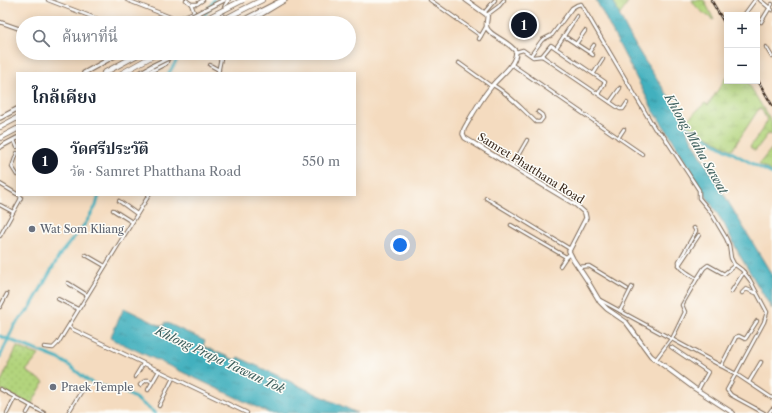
<!DOCTYPE html>
<html lang="th">
<head>
<meta charset="utf-8">
<style>
	body { margin:0; font-family:"Libre Caslon Text","Noto Serif Thai",serif; background:#f6f6f7; color:#1f2937 }
	.controls { position:absolute; right:12px; top:12px; display:grid; overflow:hidden; border-radius:0px; box-shadow:0 2px 10px #0003 }
	.controls button { width:36px; height:36px; display:grid; place-items:center; padding:0; border:0; border-bottom:1px solid #e0e1e3; background:#fff; color:#1f2937; font:20px sans-serif }
	.you { position:absolute; left:400px; top:245px; width:14px; height:14px; margin:-10px; border:3px solid #fff; border-radius:50%; background:#1a73e8; box-shadow:0 0 0 6px #1a73e833 }
	.badge { display:grid; place-items:center; width:26px; height:26px; border-radius:50%; background:#111827; color:#fff; font-size:13px; font-weight:700 }
	.pin { position:absolute; translate:-50% -50%; border:2px solid #fff; box-shadow:0 1px 4px #0006 }
	.list { margin:0; padding:0; list-style:none }
	h2 { display:flex; justify-content:space-between; align-items:center; height:52px; margin:0; padding:0 16px; font-size:17px }
	h2 small { font-size:13px; font-weight:400; color:#747a83 }
	.list li { display:grid; grid-template-columns:26px 1fr auto; gap:12px; align-items:center; box-sizing:border-box; height:72px; padding:0 16px; border-top:1px solid #e0e1e3 }
	.list b { display:block; font-size:15px; white-space:nowrap }
	.list p { margin:0; font-size:13px; white-space:nowrap; color:#747a83 }
	.list em { font-size:13px; font-style:normal; color:#747a83 }
	.icon { flex:none; width:22px; height:22px; fill:none; stroke:currentColor; stroke-width:2; stroke-linecap:round; stroke-linejoin:round }
	.map { position:relative; flex:none; width:772px; height:413px; overflow:hidden }
	.search { position:absolute; background:#fff; box-shadow:0 2px 10px #0003; left:16px; top:16px; width:340px; height:44px; display:flex; align-items:center; gap:10px; box-sizing:border-box; padding:0 14px; border-radius:22px; color:#747a83; font-size:15px }
	.panel { position:absolute; background:#fff; box-shadow:0 2px 10px #0003; left:16px; top:72px; width:340px; height:124px; border-radius:0px }
	.map>svg:first-child { display:block }
</style>
</head>
<body>
<div class="map">
<svg width="772" height="413" viewBox="0 0 772 413">
	<defs>
		<pattern id="grass-dots" width="8" height="8" patternUnits="userSpaceOnUse"><rect width="8" height="8" fill="#b2d47d"/><path d="M2 2h.1M6 6h.1" fill="none" stroke="#9ab66c" stroke-width="1.8" stroke-linecap="round"/></pattern>
		<pattern id="wetland-marsh" width="20" height="14" patternUnits="userSpaceOnUse"><rect width="20" height="14" fill="#b2d47d"/><path d="M1 5h8M5 5V1M11 12h8M15 12V8" fill="none" stroke="#9ab66c"/></pattern>
		<pattern id="water-ripples" width="26" height="14" patternUnits="userSpaceOnUse"><rect width="26" height="14" fill="#42b0be"/><path d="M2 4q2-2 4 0t4 0M15 11q2-2 4 0t4 0" fill="none" stroke="#388f9a"/></pattern>
	</defs>
	<rect width="100%" height="100%" fill="#fdfcf7"/>
	<filter id="ink" filterUnits="userSpaceOnUse"><feTurbulence type="fractalNoise" baseFrequency=".025" numOctaves="2"/><feDisplacementMap in="SourceGraphic" scale="8" xChannelSelector="R" yChannelSelector="G"/><feConvolveMatrix kernelMatrix="1 2 1 2 8 2 1 2 1" color-interpolation-filters="sRGB"/></filter>
	<filter id="wash" filterUnits="userSpaceOnUse"><feTurbulence type="fractalNoise" baseFrequency=".012" numOctaves="4" result="noise"/><feDisplacementMap in="SourceGraphic" scale="16" xChannelSelector="R" yChannelSelector="G"/><feGaussianBlur stdDeviation="0.9" result="paint"/><feColorMatrix in="noise" values="0 0 0 0 0 0 0 0 0 0 0 0 0 0 0 0 0 1.4 0 .05"/><feComposite in="paint" operator="in"/></filter>
	<g filter="url(#wash)">
		<rect width="100%" height="100%" fill="#f4dbbf"/>
		<path fill="url(#grass-dots)" stroke="#767f4e" d="M17,347L39,355L26,371L44,382L31,405L0,389V384Z"/>
		<g fill="url(#wetland-marsh)" stroke="#767f4e">
			<path d="M613,0H625L628,3L619,16Z"/>
			<path d="M692,0H704L714,20C705,14 697,10 692,0Z"/>
			<path d="M727,76V81H747L772,123V135L768,134L755,151L750,147L767,122L766,118L760,107L732,150L691,127L686,121L705,103L708,105Z"/>
			<path d="M772,148V172L759,164Z"/>
		</g>
		<g fill="url(#water-ripples)" stroke="#3e6d6e">
			<path d="M596,0H613C630,44 659,82 686,121L687,131L705,163L772,275V309L740,256L724,224L694,178L691,168L686,163L673,140L653,110Z"/>
			<path d="M124,308L163,327L165,322L205,341L203,346L235,360L238,357L357,413H269L110,338Z"/>
		</g>
		<g fill="none" stroke-linecap="round" stroke-linejoin="round">
			<g stroke="#42b0be" stroke-width="3">
				<path d="M201,21L214,0"/>
				<path d="M169,73L181,53"/>
				<path d="M684,125L738,156L772,174"/>
				<path d="M0,336L59,359L70,366L87,380L97,385L122,391L135,398L155,413"/>
				<path d="M0,357L14,326L30,308L61,253L85,224L96,206L99,195"/>
			</g>
		</g>
	</g>
	<g filter="url(#ink)">
		<g fill="none" stroke-linecap="round" stroke-linejoin="round">
			<defs>
				<g id="street">
					<path d="M48,0L108,23"/>
					<path d="M127,0L170,17L173,22"/>
					<path d="M430,0L481,36"/>
					<path d="M760,0L772,10"/>
					<path d="M191,4H197L203,0"/>
					<path d="M484,13L495,0"/>
					<path d="M487,15L499,6L504,0"/>
					<path d="M744,15L755,0"/>
					<path d="M180,18L194,12L191,4L186,0"/>
					<path d="M0,22L23,30"/>
					<path d="M761,22L772,4"/>
					<path d="M564,36L593,55"/>
					<path d="M479,39L486,27"/>
					<path d="M576,44L585,31"/>
					<path d="M766,47L772,57"/>
					<path d="M556,48L577,16"/>
					<path d="M516,52L523,50L533,57L542,56L620,109H623L627,103"/>
					<path d="M589,52L594,45"/>
					<path d="M94,53L109,59"/>
					<path d="M531,55L542,40L552,35L572,8L577,5L581,4L655,129L663,135L697,187L699,190V198L710,211L726,238L729,245L731,258L734,264L742,270L750,280L767,312L764,322L727,390L731,395L764,413"/>
					<path d="M542,56L551,45L605,82L598,94"/>
					<path d="M459,63L491,86"/>
					<path d="M511,64L642,154"/>
					<path d="M210,65L219,70"/>
					<path d="M218,73L222,53"/>
					<path d="M594,73L603,59"/>
					<path d="M493,85C509,94 522,109 536,122H540L543,118L542,115L538,112"/>
					<path d="M610,102L620,88"/>
					<path d="M618,138L624,129"/>
					<path d="M14,140L17,147"/>
					<path d="M17,153L12,167L17,175"/>
					<path d="M512,166L527,140"/>
					<path d="M0,184L17,194"/>
					<path d="M486,198L570,249"/>
					<path d="M119,201L137,214"/>
					<path d="M0,205L13,212"/>
					<path d="M113,210L132,222"/>
					<path d="M511,225L566,257"/>
					<path d="M694,228L696,231L679,261C678,269 690,274 697,279L704,268L708,265L724,274L735,265"/>
					<path d="M0,236L20,200L21,197L19,195"/>
					<path d="M86,255L105,266"/>
					<path d="M679,265L699,235"/>
					<path d="M560,266L566,257L570,254"/>
					<path d="M578,267L589,266L627,289"/>
					<path d="M68,283L87,295"/>
					<path d="M731,292L744,272"/>
					<path d="M742,293L746,289L756,293"/>
					<path d="M58,299L78,309"/>
					<path d="M600,300L736,374L772,398"/>
					<path d="M0,307L7,294"/>
					<path d="M620,311L632,287"/>
					<path d="M69,326L72,329L247,413"/>
					<path d="M672,339L685,312L682,305L697,279"/>
					<path d="M44,347L53,348L58,343L149,195"/>
					<path d="M671,347L708,372L698,390"/>
					<path d="M656,359L671,339"/>
					<path d="M721,366L736,337L739,336L745,339L746,338L757,321"/>
					<path d="M135,377L143,364"/>
					<path d="M749,382L761,362"/>
					<path d="M140,385L146,380H149L152,382"/>
					<path d="M0,389L44,413"/>
					<path d="M148,390L159,371"/>
					<path d="M159,406L173,378"/>
					<path d="M7,413L15,397"/>
					<path d="M27,413L31,406"/>
					<path d="M68,413L81,392L83,385"/>
					<path d="M769,413L772,409"/>
				</g>
				<g id="secondary">
					<path d="M466,0L487,15C488,19 485,24 487,28C490,36 509,41 516,52C515,67 499,76 491,87C480,100 472,115 464,129L463,134L465,138L576,205L585,213L586,218L569,251L573,259L587,280L600,302L607,309L626,322L651,356L694,388L733,413"/>
					<path d="M218,22L228,0"/>
					<path d="M171,23L180,18L179,23"/>
					<path d="M237,23L282,0"/>
					<path d="M247,23L285,0"/>
					<path d="M84,73L120,53"/>
					<path d="M140,73L152,66"/>
					<path d="M147,73L166,63L169,53"/>
					<path d="M0,118L17,109"/>
					<path d="M0,147L17,138"/>
				</g>
				<g id="highway">
					<path d="M238,12L262,0"/>
					<path d="M104,73L141,53"/>
					<path d="M122,73L158,53"/>
					<path d="M0,127L17,118"/>
					<path d="M0,138L17,129"/>
				</g>
			</defs>
			<use href="#street" stroke="#7c6856" stroke-width="4.5"/>
			<use href="#secondary" stroke="#7c6856" stroke-width="5.5"/>
			<use href="#highway" stroke="#7c6856" stroke-width="6"/>
			<use href="#street" stroke="#fff" stroke-width="2.5"/>
			<use href="#secondary" stroke="#fff" stroke-width="3.5"/>
			<use href="#highway" stroke="#fff" stroke-width="4.5"/>
			<defs>
				<g id="rail">
					<path d="M711,0L727,27"/>
					<path d="M757,79L772,105"/>
				</g>
			</defs>
			<use href="#rail" stroke="#3b2a1e" stroke-width="2.5"/>
			<use href="#rail" stroke="#fdfcf7" stroke-width="1" stroke-dasharray="3" stroke-linecap="butt"/>
			<defs>
				<g id="secondary-bridge">
					<path d="M179,23L224,0"/>
					<path d="M152,66L178,53"/>
				</g>
				<g id="highway-bridge">
					<path d="M198,23L243,0"/>
					<path d="M217,23L238,12"/>
				</g>
			</defs>
			<use href="#secondary-bridge" stroke="#7c6856" stroke-width="5.5" stroke-linecap="butt"/>
			<use href="#highway-bridge" stroke="#7c6856" stroke-width="6" stroke-linecap="butt"/>
			<use href="#secondary-bridge" stroke="#fff" stroke-width="3.5"/>
			<use href="#highway-bridge" stroke="#fff" stroke-width="4.5"/>
		</g>
	</g>
	<g fill="#6b7280" stroke="#fdfcf7" stroke-width="1.5">
		<circle cx="32" cy="229" r="4"/>
		<circle cx="53" cy="387" r="4"/>
	</g>
	<g text-anchor="middle" stroke-width="3" stroke-linejoin="round" paint-order="stroke">
		<g font-size="11" fill="#3b2a1e" stroke="#fdfcf7">
			<text transform="translate(531 168) rotate(32)" y="4">Samret Phatthana Road</text>
		</g>
		<g font-size="11" fill="#5b616d" stroke="#fdfcf7" text-anchor="start">
			<text x="40" y="233">Wat Som Kliang</text>
			<text x="61" y="391">Praek Temple</text>
		</g>
		<g font-size="12" font-style="italic" fill="#3e605e" stroke="#fdfcf7">
			<text transform="translate(696 144) rotate(60)" y="4">Khlong Maha Sawat</text>
			<text transform="translate(220 360) rotate(25)" y="4">Khlong Prapa Tawan Tok</text>
		</g>
	</g>
</svg>
<div class="controls">
<button>+</button>
<button>−</button>
</div>
<div class="you"></div>
<div class="pin badge" style="left:524px;top:25px">1</div>
<div class="search"><svg class="icon" aria-label="search" viewBox="0 0 24 24"><circle cx="10" cy="10" r="6"/><path d="M15 15l6 6"/></svg>ค้นหาที่นี่</div>
<section class="panel">
<h2>ใกล้เคียง<small></small></h2>
<ul class="list">
<li><span class="badge">1</span><div><b>วัดศรีประวัติ</b><p>วัด · Samret Phatthana Road</p></div><em>550 m</em></li>
</ul>
</section>
</div>
</body>
</html>
